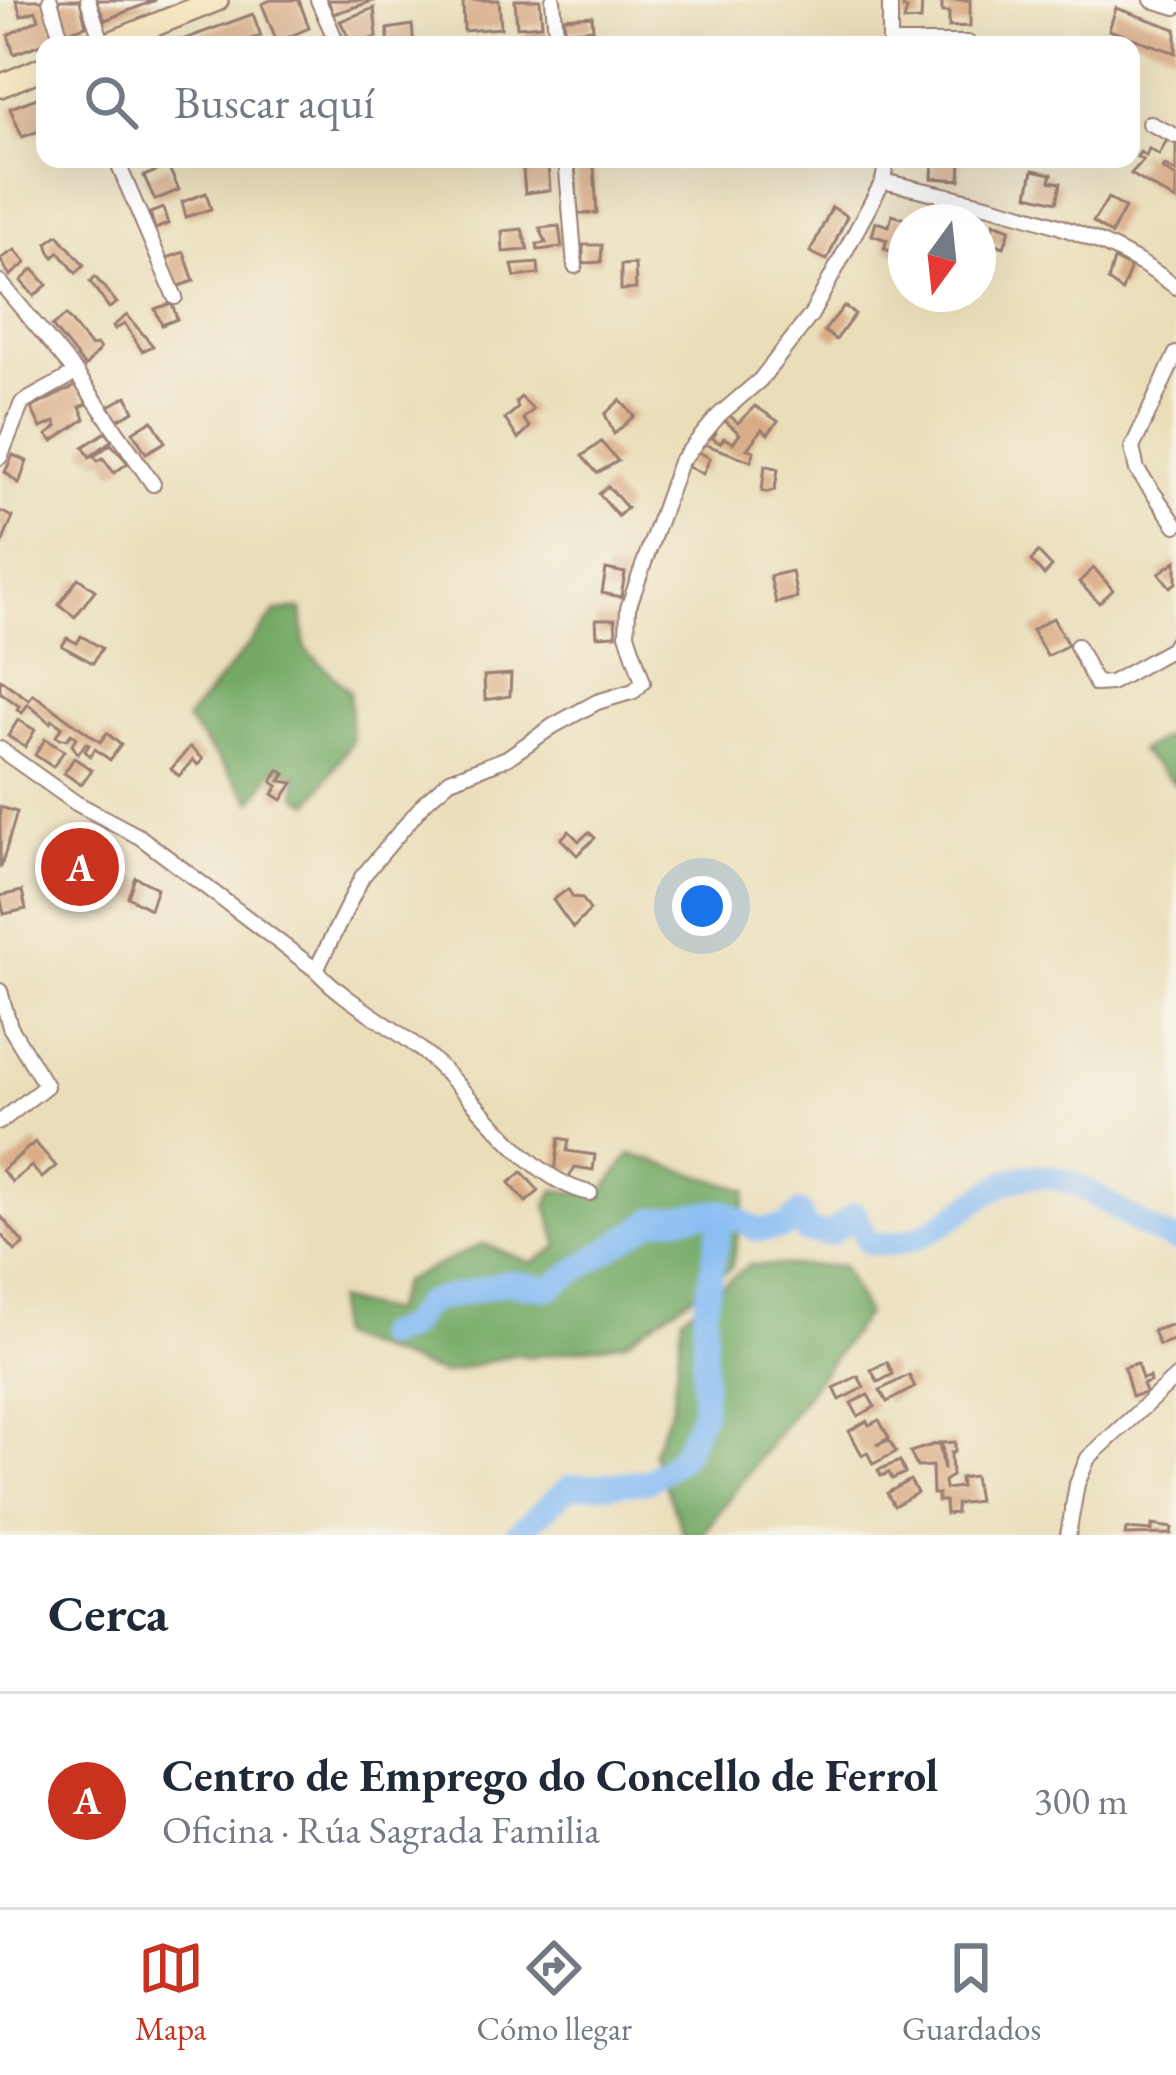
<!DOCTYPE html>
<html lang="es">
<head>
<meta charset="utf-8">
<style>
	body { margin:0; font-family:"EB Garamond",serif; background:#f2f2f3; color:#1f2937 }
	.compass { position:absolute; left:888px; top:204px; width:108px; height:108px; border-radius:50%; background:#fff; box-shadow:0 12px 48px #0002; rotate:195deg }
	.you { position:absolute; left:702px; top:906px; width:42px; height:42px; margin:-30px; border:9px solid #fff; border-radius:50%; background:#1a73e8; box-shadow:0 0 0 18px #1a73e833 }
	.badge { display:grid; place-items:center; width:78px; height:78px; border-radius:50%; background:#c8321e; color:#fff; font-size:39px; font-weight:700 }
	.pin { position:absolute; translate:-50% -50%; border:6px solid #fff; box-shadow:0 3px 12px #0006 }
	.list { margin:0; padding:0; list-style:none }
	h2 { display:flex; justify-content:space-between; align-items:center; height:156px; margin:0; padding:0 48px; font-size:51px }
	h2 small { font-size:39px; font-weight:400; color:#747a83 }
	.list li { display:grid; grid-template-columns:78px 1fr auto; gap:36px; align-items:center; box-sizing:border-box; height:216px; padding:0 48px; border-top:3px solid #e0e1e3 }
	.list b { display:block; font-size:45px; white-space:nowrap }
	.list p { margin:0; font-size:39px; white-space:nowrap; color:#747a83 }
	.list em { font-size:39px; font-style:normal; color:#747a83 }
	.icon { flex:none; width:66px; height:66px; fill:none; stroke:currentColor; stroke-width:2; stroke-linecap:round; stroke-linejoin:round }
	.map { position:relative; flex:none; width:1176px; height:1535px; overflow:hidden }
	.search { position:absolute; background:#fff; box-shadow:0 12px 48px #0002; left:36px; right:36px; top:36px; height:132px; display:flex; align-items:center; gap:30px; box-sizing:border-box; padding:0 42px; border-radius:24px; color:#747a83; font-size:45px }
	.sheet { height:372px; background:#fff }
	nav { display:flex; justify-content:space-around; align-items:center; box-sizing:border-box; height:168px; border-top:3px solid #e0e1e3; background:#fff; font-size:33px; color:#747a83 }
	nav a { display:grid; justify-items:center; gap:6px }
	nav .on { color:#c8321e }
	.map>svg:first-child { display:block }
</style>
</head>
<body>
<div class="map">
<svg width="1176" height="1535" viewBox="0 0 1176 1535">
	<rect width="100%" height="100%" fill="#f7f3e8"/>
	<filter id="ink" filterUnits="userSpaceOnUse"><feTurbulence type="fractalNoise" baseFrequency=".00833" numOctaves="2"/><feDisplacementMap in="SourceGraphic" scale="24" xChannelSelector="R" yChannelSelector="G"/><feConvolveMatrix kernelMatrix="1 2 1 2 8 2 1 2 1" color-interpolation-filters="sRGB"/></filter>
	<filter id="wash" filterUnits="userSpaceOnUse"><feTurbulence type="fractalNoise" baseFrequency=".004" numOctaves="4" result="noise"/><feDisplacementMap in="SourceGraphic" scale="48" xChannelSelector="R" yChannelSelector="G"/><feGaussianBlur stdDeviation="2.7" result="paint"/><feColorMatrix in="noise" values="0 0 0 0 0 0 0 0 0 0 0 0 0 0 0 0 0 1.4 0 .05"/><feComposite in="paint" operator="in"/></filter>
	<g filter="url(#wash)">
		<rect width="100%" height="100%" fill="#eadeb9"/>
		<g fill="#74aa66" stroke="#5f6448" stroke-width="3">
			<path d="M302,609L305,648L349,691L352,741L311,803L297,796L296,774L274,768L253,802L186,720L277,611Z"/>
			<path d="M1176,731V785L1139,751Z"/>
			<path d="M630,1154L747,1190L731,1268L625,1342L532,1357L516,1354L442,1374L336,1336V1300L391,1312L402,1282L483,1244L532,1263L559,1246L547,1205L555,1190L601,1195Z"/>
			<path d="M749,1265L842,1266L866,1314L702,1535H684L653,1452L672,1405L683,1315Z"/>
		</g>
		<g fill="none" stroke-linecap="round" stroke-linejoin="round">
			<g stroke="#85bbf4" stroke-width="24">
				<path d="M383,1336L407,1328L425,1303L507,1282L549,1288L654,1220L723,1211L758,1230L785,1227L800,1213L806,1232L830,1234L855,1214L868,1242C939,1257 978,1177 1034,1176C1088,1174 1127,1226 1176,1240"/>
				<path d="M516,1535L569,1487L649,1481L681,1457L703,1411L705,1307L723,1211"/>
			</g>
		</g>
		<g id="blocks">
			<g fill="#d9aa84">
				<path d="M16,0H45L57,38L14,54L8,35L39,19L36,11L21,16Z"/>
				<path d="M61,0H80L86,26L64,33L53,3Z"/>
				<path d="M96,0H156L105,20Z"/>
				<path d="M271,0H299L309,28L277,42L262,4Z"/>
				<path d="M328,0H372L373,1L333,14Z"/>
				<path d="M463,0H499L501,28L464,31Z"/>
				<path d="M515,0H540L542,25L517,27Z"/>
				<path d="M904,0H922L921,20L904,21L907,9L903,8Z"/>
				<path d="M942,0H970V26L949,27V12H942Z"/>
				<path d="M374,8L377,37L353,45L340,21Z"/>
				<path d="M1116,8L1176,29V53L1109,30Z"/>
				<path d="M253,14L261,36L232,45H181L179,41Z"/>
				<path d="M592,16L593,29L565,32L564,18Z"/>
				<path d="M412,25L414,45H389L387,29Z"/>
				<path d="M542,30L544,45H525L524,32Z"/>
				<path d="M45,95V129L22,137L10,108Z"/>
				<path d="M1169,136L1176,140V172L1165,166L1163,169L1176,177V201L1131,174L1143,160L1137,157L1140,152L1146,156L1149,149L1159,155Z"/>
				<path d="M933,159H961L960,180L932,178Z"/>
				<path d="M168,166L179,190L155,200L144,176Z"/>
				<path d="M548,166L550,190L525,193L523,169Z"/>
				<path d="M594,166L597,213L578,214L575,167Z"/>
				<path d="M1033,170L1052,174L1050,181L1061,183L1057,202L1028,195Z"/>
				<path d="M206,193L211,209L186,217L182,202Z"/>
				<path d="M1108,198L1125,208L1111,234L1093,222Z"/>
				<path d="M832,207L847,216L827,260L810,252Z"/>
				<path d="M163,208L168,224L155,229L150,213Z"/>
				<path d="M892,215L906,219L903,255L884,249L887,240L872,235L876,222L889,226Z"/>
				<path d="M994,223L1010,229L1004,247L988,241Z"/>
				<path d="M559,226L562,247L538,250L537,244L546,243L540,228Z"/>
				<path d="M522,229L528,250L503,252L502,231Z"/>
				<path d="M58,235L84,265L76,273L59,252L54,257L50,252L47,243Z"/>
				<path d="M583,245H602L601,262L583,263Z"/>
				<path d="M15,250L26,263L10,276L0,259Z"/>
				<path d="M184,252L194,281L176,287L167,258Z"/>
				<path d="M1114,260L1131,267L1122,291L1108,281Z"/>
				<path d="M538,263L539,274L515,277L512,265Z"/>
				<path d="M635,264L636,289L621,290V265Z"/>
				<path d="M33,269L47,285L34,296L21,281Z"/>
				<path d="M95,277L107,291L117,303L109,308L90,282Z"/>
				<path d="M172,303L177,319L162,325L155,309Z"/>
				<path d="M844,306L855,314L836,340L824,331Z"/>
				<path d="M66,315L90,346L97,345L100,349L85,367L52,326Z"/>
				<path d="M127,315L131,320L153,346L142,351L125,324L115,329L113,326Z"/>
				<path d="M78,385L87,404L80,407L85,419L53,441L47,435L57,427L55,422L41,428L31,408Z"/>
				<path d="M127,396L134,411L117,420L109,406Z"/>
				<path d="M521,397L533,410L523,419L530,427L518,439L505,419L518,408L516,402Z"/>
				<path d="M620,400L634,416L614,434L605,414Z"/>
				<path d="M755,406L778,421L768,434L762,429L747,449L754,451L751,461L701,443L713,429L716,433L712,438L720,443L724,438L733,443L740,434L724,420L728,414L738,423Z"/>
				<path d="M152,420L165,442L146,453L133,432Z"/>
				<path d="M106,432L112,440L90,457L83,447Z"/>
				<path d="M601,442L618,461L597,473L582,456Z"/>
				<path d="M111,444L128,463L114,473L103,458L98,461L94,456Z"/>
				<path d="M695,450L710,458L703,474L685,465Z"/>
				<path d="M13,455L27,461L19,484L5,472Z"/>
				<path d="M765,465L778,469L775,490L767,492L762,491Z"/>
				<path d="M608,486L627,508L618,516L599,494Z"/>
				<path d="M0,511L13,517L0,548Z"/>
				<path d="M1038,552L1052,567L1044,575L1031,561Z"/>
				<path d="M1176,561V583L1170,587L1159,573Z"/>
				<path d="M1094,568L1113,590L1099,603L1079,582Z"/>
				<path d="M606,569L625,573L621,597L602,593Z"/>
				<path d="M792,571L797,598L776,603L770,576Z"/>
				<path d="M78,578L95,590L75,617L59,605Z"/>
				<path d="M1053,618L1068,645L1047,656L1032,630Z"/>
				<path d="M596,619H615L616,635L597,636Z"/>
				<path d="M81,636L102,648L93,663L62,646L67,638L77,643Z"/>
				<path d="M511,674L510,696L485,700L484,676Z"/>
				<path d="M0,679L29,700L33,694L100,742L107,733L121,745L110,760L95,749L90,756L85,751L89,745L86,743L78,754L72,745L76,737L71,734L67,739H59L56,736L62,727L52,720L50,723L28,704L22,713L17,710L19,706L0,692Z"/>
				<path d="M18,720L35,730L25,747L8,736Z"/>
				<path d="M45,739L64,751L53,767L35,755Z"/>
				<path d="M190,747L203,759L198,765L193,760L179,776L171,769Z"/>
				<path d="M74,758L92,770L81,785L64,773Z"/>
				<path d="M279,770L285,774L280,781L293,783L282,800L273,794L278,786L272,782Z"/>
				<path d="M0,807L17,812L1,867H0Z"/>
				<path d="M569,831L579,841L589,832L595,838L577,855L561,839Z"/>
				<path d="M83,836L93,838L91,846L103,849L91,895L57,886L69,840L81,843Z"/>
				<path d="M135,877L157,888L150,909L128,897Z"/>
				<path d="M568,889L573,897L582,898L590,910L573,928L553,900Z"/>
				<path d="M22,891L26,909L4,914L0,896Z"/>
				<path d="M559,1138L569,1140L567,1151L595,1155L593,1170L575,1167L568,1179L555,1172Z"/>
				<path d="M35,1142L56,1166L42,1178L31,1166L12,1182L2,1170Z"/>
				<path d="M522,1172L539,1191L526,1202L509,1183Z"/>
				<path d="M0,1215L24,1244L15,1251L0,1233Z"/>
				<path d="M1176,1323V1339L1159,1345L1153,1331Z"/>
				<path d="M887,1362L893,1374L878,1382L871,1370Z"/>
				<path d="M1137,1363L1142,1379L1149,1377L1150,1382L1143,1384L1146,1393L1132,1396L1124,1367Z"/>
				<path d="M909,1375L915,1387L887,1402L880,1390Z"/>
				<path d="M858,1376L864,1387L840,1400L834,1388Z"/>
				<path d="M868,1395L875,1407L858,1416L851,1403Z"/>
				<path d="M879,1420L889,1438L876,1445L889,1440L896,1452L873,1464L867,1452L862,1455L849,1431L867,1421L869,1425Z"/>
				<path d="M955,1442V1452L951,1453L952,1476L944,1481L945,1489L961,1487L960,1478L974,1476L978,1501L956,1504V1513L946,1514L945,1501H938V1494H933L932,1466L917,1467L910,1452L939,1443L944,1470L942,1443Z"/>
				<path d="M900,1461L905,1473L892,1479L889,1473L881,1476L878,1470Z"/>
				<path d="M910,1480L917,1493L894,1506L887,1493Z"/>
				<path d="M1152,1525L1172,1528L1171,1534L1125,1535L1126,1529L1152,1531Z"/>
			</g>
		</g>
	</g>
	<g filter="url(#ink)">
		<use href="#blocks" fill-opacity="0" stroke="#9a7e72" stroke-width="3"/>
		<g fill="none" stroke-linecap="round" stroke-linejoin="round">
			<defs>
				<g id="street">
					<path d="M50,0L63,45"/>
					<path d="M88,0L103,45"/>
					<path d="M318,0L338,45"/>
					<path d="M553,0L557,45"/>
					<path d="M1152,0L1176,7"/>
					<path d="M890,43H968"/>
					<path d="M890,45V0"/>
					<path d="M1149,123L1176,136"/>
					<path d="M116,159L175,297"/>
					<path d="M566,159L575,266"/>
					<path d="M883,181C983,205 1092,222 1176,287"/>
					<path d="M0,282L76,373L153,484"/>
					<path d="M1176,354L1132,448L1137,470L1176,525"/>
					<path d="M0,457L22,403L76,373"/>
					<path d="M1077,646L1096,684L1111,683L1172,649L1176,642"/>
					<path d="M0,749L76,803L140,837L316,970C347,1003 385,1021 420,1049C473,1091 524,1179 590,1193"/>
					<path d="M316,970L362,877L426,801L450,780L507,758L553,726L597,702L634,691L643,682L627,634L628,608L680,462L719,415L760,380L811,315L883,181L887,159"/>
					<path d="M0,991L10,1027L46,1086L0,1122"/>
					<path d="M1068,1535L1077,1484L1088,1458L1176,1377"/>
				</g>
				<g id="secondary">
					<path d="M105,45L217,0"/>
					<path d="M0,86L45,67"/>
				</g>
			</defs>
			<use href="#street" stroke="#9a7e72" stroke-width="18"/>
			<use href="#secondary" stroke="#9a7e72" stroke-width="26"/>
			<use href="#street" stroke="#fff" stroke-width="14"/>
			<use href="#secondary" stroke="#f9e7c3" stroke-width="21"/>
		</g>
	</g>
</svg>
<svg class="compass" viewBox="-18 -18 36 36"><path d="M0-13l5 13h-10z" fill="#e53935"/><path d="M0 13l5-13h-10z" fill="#747a83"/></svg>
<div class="you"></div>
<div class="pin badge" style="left:80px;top:867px">A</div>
<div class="search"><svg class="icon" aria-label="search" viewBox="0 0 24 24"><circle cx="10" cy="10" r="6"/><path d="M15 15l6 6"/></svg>Buscar aquí</div>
</div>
<section class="sheet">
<h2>Cerca<small></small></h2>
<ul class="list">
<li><span class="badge">A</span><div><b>Centro de Emprego do Concello de Ferrol</b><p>Oficina · Rúa Sagrada Familia</p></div><em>300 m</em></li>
</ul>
</section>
<nav>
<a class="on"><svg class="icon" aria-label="map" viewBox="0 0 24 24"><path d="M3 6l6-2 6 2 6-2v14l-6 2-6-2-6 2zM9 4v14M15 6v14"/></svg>Mapa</a>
<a><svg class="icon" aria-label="directions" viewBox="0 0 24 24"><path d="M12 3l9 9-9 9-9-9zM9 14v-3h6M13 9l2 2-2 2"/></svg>Cómo llegar</a>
<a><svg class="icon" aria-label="saved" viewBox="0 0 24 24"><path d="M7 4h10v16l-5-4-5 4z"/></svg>Guardados</a>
</nav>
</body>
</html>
